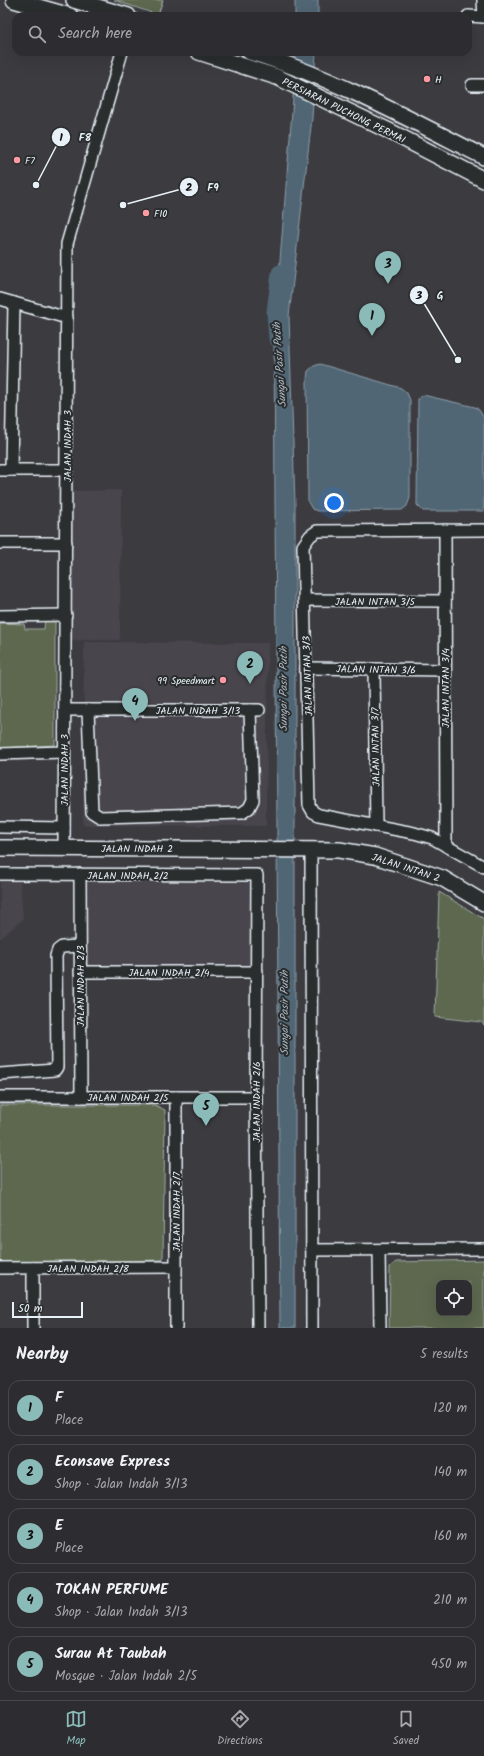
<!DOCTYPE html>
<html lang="en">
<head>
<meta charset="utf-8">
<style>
	body { margin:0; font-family:Kalam,sans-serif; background:#39383c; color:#f1f3f6 }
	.controls { position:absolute; right:12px; bottom:12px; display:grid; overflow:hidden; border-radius:8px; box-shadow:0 4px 16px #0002 }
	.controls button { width:36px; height:36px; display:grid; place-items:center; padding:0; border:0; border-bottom:1px solid #48484c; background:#2d2c30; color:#f1f3f6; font:20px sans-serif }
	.scale { position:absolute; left:12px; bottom:10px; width:71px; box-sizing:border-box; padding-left:4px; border:2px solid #e8f1f8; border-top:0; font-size:11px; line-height:14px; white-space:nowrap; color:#e8f1f8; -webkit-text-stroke:3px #2a2d2e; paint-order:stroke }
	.you { position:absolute; left:334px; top:503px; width:14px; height:14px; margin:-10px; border:3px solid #fff; border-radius:50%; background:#1a73e8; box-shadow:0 0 0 6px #1a73e833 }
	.badge { display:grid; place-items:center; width:26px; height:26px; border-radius:50%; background:#8bbbb9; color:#111; font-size:13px; font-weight:700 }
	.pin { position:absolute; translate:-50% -33px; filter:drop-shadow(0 1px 2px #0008) }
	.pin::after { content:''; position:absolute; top:21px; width:14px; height:12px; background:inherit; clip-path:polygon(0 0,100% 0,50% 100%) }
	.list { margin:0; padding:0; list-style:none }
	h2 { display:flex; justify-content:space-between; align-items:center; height:52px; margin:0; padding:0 16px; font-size:17px }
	h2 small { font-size:13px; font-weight:400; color:#a7a7ab }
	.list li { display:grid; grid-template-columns:26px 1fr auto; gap:12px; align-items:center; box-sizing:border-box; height:56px; margin:0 8px 8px; padding:0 8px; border:1px solid #48484c; border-radius:12px }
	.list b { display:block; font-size:15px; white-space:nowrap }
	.list p { margin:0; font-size:13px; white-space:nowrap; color:#a7a7ab }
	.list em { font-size:13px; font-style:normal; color:#a7a7ab }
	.icon { flex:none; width:22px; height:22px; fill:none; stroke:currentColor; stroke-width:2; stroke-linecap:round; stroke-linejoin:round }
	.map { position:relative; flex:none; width:484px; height:1328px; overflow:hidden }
	.search { position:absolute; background:#2d2c30; box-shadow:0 4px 16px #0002; left:12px; right:12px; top:12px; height:44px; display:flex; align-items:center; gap:10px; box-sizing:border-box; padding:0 14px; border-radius:12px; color:#a7a7ab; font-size:15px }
	.sheet { height:372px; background:#2d2c30 }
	nav { display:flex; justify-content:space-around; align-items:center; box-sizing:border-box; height:56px; border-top:1px solid #48484c; background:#2d2c30; font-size:11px; color:#a7a7ab }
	nav a { display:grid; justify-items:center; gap:2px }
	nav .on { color:#8bbbb9 }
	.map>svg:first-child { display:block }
</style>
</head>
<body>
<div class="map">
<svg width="484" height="1328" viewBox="0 0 484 1328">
	<rect width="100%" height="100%" fill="#3c3b40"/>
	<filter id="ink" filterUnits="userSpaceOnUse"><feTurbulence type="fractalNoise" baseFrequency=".025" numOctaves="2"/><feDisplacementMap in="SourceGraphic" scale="8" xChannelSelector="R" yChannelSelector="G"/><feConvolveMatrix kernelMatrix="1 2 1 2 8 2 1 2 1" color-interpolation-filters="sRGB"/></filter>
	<g filter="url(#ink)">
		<g fill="#49454d">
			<path d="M121,490L120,640H69L70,491Z"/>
			<path d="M84,642L268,643L266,826L83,825Z"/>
			<path d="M83,878L254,879V968H84Z"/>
			<path d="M0,881H20L23,919L0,939Z"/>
		</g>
		<g fill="#5d684f" stroke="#a2aca4" fill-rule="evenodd">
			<path d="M114,0H163L158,15Z"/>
			<path d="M45,618H55V745L0,748V623L24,624L25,629H44Z"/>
			<path d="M439,892L484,919V1025L481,1022L435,1017Z"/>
			<path d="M0,1105H155L165,1110L163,1260L0,1264Z"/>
			<path d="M484,1260V1328H389L390,1267L396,1262ZM439,1283H469V1313H439Z"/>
		</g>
		<g fill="#516675" stroke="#8d9ea9">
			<rect x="295" y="0" width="23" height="16"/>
			<path d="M294,52H316L312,118L289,316L295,504V1328H280L274,335L293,99Z"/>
			<path d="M320,364L401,388L407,393L410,400V498L407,506L402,510L318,511L312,509L308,502L307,379L308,371L314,366Z"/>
			<path d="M423,395L475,407L479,410L484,418V511H423L417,505L418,399Z"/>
		</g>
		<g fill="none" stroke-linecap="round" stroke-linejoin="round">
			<path stroke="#516675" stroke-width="17" d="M277,338L275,312L280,273"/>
			<defs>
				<g id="street">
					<path d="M483,0L484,17"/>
					<path d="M468,16L484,17"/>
					<path d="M472,85H484"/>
					<path d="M0,299L67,318"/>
					<path d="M0,470H67"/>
					<path d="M11,470L14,303"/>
					<path d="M445,530L446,846"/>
					<path d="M484,530L317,531L310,536L303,546L309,805L313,812L319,815L414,833L432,838L484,867"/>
					<path d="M0,543H66"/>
					<path d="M304,600L445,601"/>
					<path d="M0,616L66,615"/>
					<path d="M307,668L445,670"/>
					<path d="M374,669L376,826"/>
					<path d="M65,710H259"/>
					<path d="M88,710L92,812L100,817L242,813L249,808L253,800L250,710"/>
					<path d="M0,754L64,752"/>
					<path d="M0,827L64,828"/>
					<path d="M64,848L67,244L122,52"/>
					<path d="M311,849L312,1328"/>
					<path d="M0,874L257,875L256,1097L258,1328"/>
					<path d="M80,874L81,1097"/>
					<path d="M80,972H257"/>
					<path d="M0,1074L55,1070L57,1067L56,956L58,950L62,947L80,946"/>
					<path d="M0,1097H256"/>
					<path d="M312,1250L484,1249"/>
					<path d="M379,1250L380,1328"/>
					<path d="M0,1268L176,1267"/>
					<path d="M33,1328V1268"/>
					<path d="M176,1328V1097"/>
				</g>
				<g id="secondary">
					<path d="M14,0L70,16"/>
					<path d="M74,0L128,16"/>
					<path d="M199,52L277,77L387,130L484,180"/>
					<path d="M250,52C330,76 409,119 484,157"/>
					<path d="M0,848L339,850L375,856L442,878L484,903"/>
				</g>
			</defs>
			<use href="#street" stroke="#e8f1f8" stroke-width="14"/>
			<use href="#secondary" stroke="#e8f1f8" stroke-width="18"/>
			<use href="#street" stroke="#2a2d2e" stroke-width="11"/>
			<use href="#secondary" stroke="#2a2d2e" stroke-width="15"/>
		</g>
	</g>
	<g fill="#ff9aa2" stroke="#2a2d2e" stroke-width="1.5">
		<circle cx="427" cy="79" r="4"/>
		<circle cx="17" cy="160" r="4"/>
		<circle cx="146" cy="213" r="4"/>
		<circle cx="223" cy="680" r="4"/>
	</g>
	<g text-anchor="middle" stroke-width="4" stroke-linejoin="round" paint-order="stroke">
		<g font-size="10" fill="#e8f1f8" stroke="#2a2d2e" text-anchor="start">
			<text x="435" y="83">H</text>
			<text x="25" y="164">F7</text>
			<text x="154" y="217">F10</text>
			<text x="215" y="684" text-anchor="end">99 Speedmart</text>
		</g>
		<g font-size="10" fill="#e8f1f8" stroke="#2a2d2e">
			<text transform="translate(344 110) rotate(26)" y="4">PERSIARAN PUCHONG PERMAI</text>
			<text transform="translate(67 446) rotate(-90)" y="4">JALAN INDAH 3</text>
			<text x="375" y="605">JALAN INTAN 3/5</text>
			<text transform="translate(376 669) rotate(1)" y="4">JALAN INTAN 3/6</text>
			<text transform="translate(307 676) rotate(-92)" y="4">JALAN INTAN 3/3</text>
			<text transform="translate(445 688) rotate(-90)" y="4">JALAN INTAN 3/4</text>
			<text x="198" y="714">JALAN INDAH 3/13</text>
			<text transform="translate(375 747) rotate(-91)" y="4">JALAN INTAN 3/7</text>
			<text transform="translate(64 770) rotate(-90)" y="4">JALAN INDAH 3</text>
			<text x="137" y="852">JALAN INDAH 2</text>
			<text transform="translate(406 867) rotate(18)" y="4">JALAN INTAN 2</text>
			<text x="128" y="879">JALAN INDAH 2/2</text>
			<text x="169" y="976">JALAN INDAH 2/4</text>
			<text transform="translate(80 986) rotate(-90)" y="4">JALAN INDAH 2/3</text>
			<text x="128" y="1101">JALAN INDAH 2/5</text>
			<text transform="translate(256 1102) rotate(-90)" y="4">JALAN INDAH 2/6</text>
			<text transform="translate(176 1212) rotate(-90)" y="4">JALAN INDAH 2/7</text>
			<text x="88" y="1272">JALAN INDAH 2/8</text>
		</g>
		<g font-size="11" font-style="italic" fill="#acb9c4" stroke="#2a2d2e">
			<text transform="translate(279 365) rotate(-94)" y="4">Sungai Pasir Putih</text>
			<text transform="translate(283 689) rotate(-90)" y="4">Sungai Pasir Putih</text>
			<text transform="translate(284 1013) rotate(-90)" y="4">Sungai Pasir Putih</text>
		</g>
	</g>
	<path fill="none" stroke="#e8f1f8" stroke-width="1.5" d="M36 185L61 137M123 205L189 187M458 360L419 295"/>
	<g fill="#e8f1f8" stroke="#2a2d2e" stroke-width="1.5">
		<circle cx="36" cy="185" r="4"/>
		<circle cx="123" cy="205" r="4"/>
		<circle cx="458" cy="360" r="4"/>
		<circle cx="61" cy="137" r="10"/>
		<circle cx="189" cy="187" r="10"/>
		<circle cx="419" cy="295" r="10"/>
	</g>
	<g font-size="12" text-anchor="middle" font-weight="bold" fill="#111">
		<text x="61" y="141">1</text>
		<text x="189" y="191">2</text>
		<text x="419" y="299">3</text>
	</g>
	<g font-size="11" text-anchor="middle" font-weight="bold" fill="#e8f1f8" stroke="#2a2d2e" stroke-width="4" stroke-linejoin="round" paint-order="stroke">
		<text x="85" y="141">F8</text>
		<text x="213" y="191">F9</text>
		<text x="440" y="299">G</text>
	</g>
</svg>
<div class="controls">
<button><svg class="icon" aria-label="locate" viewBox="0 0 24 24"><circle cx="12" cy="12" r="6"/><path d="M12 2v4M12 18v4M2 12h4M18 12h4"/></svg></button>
</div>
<div class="scale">50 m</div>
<div class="you"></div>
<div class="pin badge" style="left:372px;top:336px">1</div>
<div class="pin badge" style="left:250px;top:684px">2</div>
<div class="pin badge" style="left:388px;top:284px">3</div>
<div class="pin badge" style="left:135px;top:721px">4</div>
<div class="pin badge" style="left:206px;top:1126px">5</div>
<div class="search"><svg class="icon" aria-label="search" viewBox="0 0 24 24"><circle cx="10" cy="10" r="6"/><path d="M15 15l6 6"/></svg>Search here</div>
</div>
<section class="sheet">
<h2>Nearby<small>5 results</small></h2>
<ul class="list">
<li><span class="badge">1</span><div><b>F</b><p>Place</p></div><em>120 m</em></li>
<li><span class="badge">2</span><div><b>Econsave Express</b><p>Shop · Jalan Indah 3/13</p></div><em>140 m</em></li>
<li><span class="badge">3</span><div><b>E</b><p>Place</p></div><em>160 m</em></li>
<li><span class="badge">4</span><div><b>TOKAN PERFUME</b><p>Shop · Jalan Indah 3/13</p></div><em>210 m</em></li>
<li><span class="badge">5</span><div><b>Surau At Taubah</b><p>Mosque · Jalan Indah 2/5</p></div><em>450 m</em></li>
</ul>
</section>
<nav>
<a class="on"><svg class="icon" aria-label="map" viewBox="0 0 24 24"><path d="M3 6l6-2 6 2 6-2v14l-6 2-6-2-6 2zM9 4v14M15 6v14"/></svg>Map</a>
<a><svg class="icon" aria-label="directions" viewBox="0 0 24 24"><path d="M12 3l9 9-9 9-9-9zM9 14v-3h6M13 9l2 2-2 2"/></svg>Directions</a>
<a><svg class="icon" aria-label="saved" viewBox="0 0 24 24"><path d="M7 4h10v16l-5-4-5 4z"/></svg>Saved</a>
</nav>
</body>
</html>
